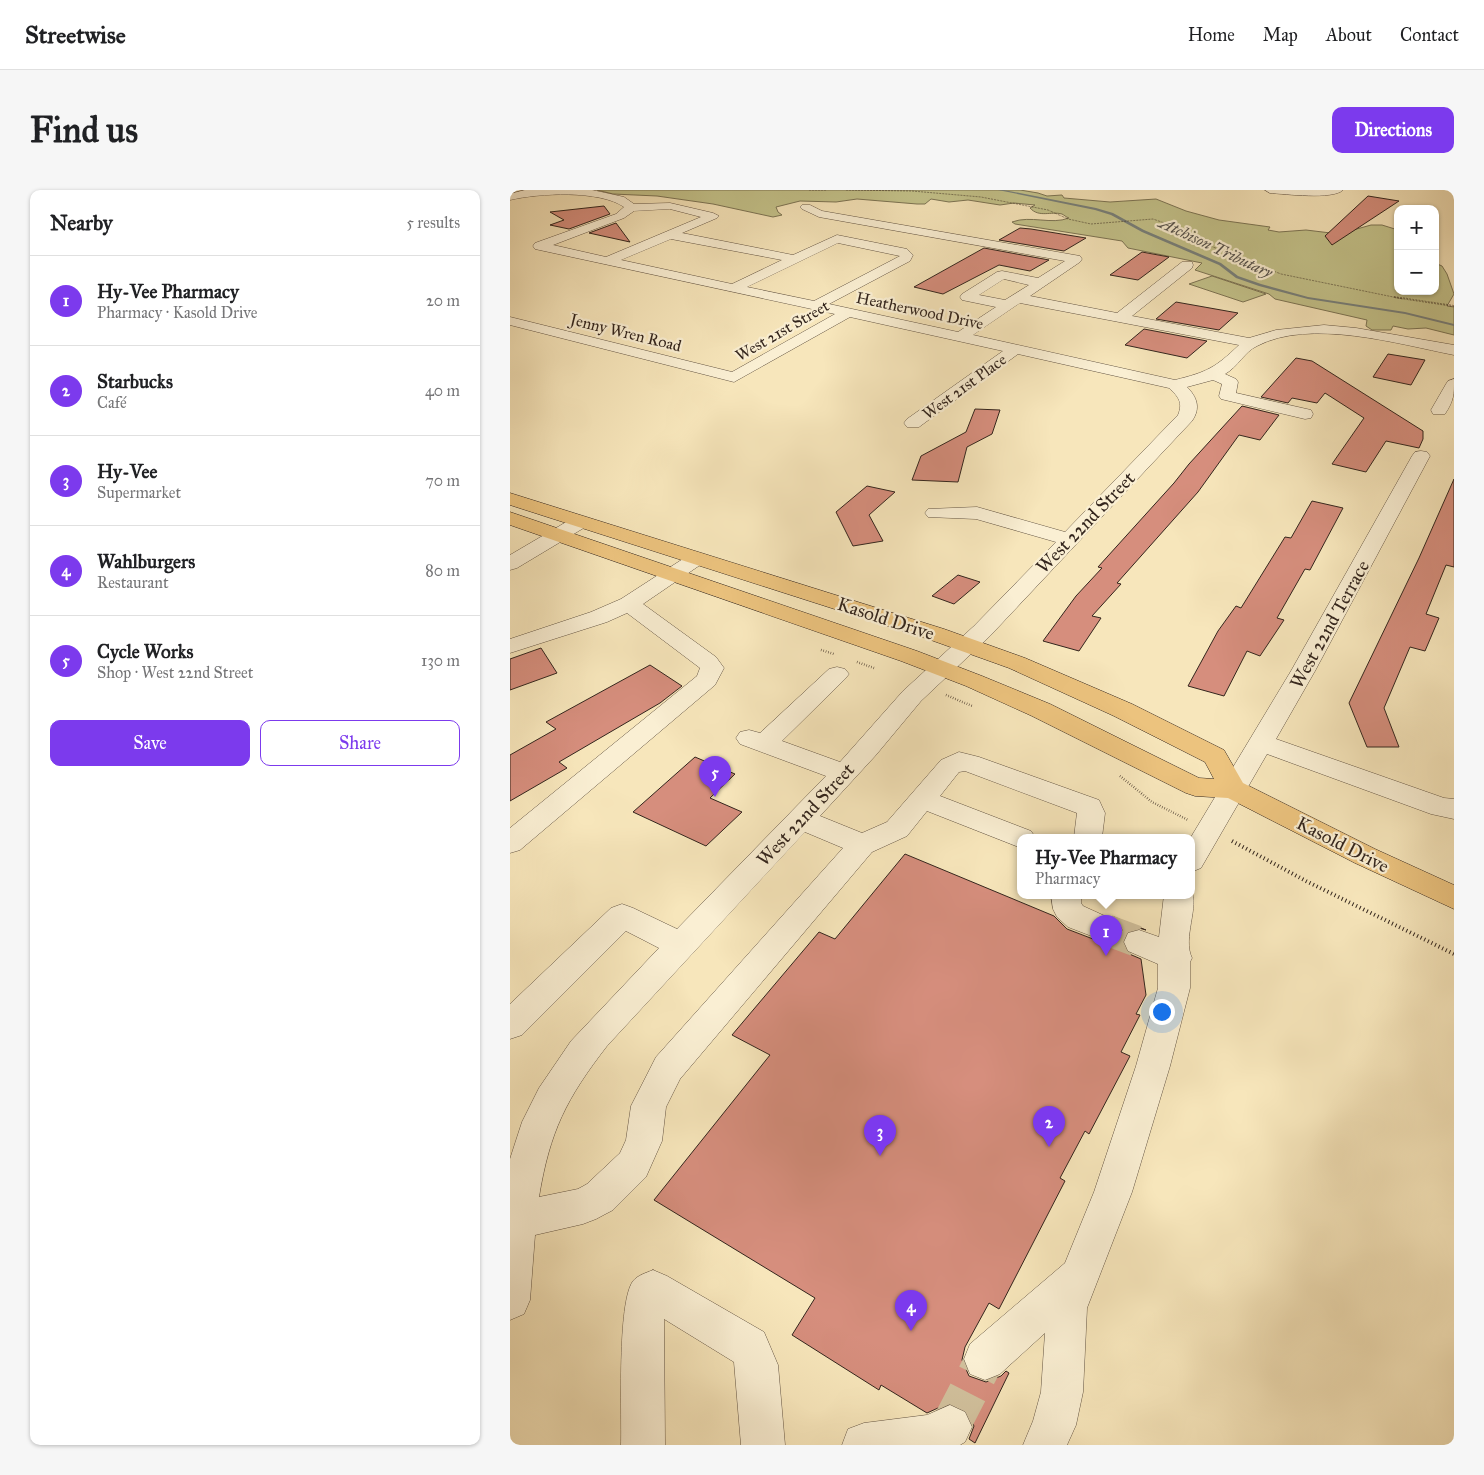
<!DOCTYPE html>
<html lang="en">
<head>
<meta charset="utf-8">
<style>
	body { margin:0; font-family:"IM FELL Great Primer",serif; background:#f6f6f6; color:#202124 }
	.controls { position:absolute; right:15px; top:15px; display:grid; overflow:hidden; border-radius:10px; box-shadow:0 1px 4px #0004 }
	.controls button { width:45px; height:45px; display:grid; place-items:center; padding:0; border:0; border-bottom:1px solid #e0e0e0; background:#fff; color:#202124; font:25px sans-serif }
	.you { position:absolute; left:651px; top:821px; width:18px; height:18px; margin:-12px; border:4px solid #fff; border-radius:50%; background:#1a73e8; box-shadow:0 0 0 8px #1a73e833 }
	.badge { display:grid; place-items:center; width:32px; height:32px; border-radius:50%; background:#7c3aed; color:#fff; font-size:16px; font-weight:700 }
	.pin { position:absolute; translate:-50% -41px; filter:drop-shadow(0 1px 2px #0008) }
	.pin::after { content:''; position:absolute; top:26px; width:18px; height:15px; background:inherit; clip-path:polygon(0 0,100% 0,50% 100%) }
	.popup { position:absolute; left:507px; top:644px; width:178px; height:65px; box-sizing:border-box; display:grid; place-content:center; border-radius:10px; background:#fff; filter:drop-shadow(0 1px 4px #0005); font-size:16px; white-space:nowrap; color:#757577 }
	.popup b { font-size:19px; color:#202124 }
	.popup::after { content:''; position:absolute; left:50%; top:100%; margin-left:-10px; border:10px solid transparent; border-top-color:#fff }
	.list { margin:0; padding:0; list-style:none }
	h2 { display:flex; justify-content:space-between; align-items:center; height:65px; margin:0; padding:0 20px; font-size:21px }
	h2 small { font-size:16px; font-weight:400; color:#757577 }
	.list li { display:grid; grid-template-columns:32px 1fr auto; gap:15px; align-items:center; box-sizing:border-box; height:90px; padding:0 20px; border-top:1px solid #e0e0e0 }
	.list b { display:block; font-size:19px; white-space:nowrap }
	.list p { margin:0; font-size:16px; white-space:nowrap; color:#757577 }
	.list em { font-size:16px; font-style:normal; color:#757577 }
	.actions { display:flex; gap:10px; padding:15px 20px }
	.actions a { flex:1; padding:11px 0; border:1px solid #7c3aed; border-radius:10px; text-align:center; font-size:18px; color:#7c3aed }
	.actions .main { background:#7c3aed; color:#fff }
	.map { position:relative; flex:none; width:944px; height:1255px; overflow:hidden; border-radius:10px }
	header { display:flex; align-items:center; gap:30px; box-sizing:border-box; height:70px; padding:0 25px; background:#fff; border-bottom:1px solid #e0e0e0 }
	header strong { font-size:24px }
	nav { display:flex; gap:28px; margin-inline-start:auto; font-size:18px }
	.intro { display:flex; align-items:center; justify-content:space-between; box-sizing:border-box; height:120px; padding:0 30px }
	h1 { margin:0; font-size:35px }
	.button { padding:12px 22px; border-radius:10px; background:#7c3aed; color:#fff; font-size:18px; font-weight:700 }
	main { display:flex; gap:30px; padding:0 30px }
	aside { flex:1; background:#fff; border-radius:10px; box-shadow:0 1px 4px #0004 }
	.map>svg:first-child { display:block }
</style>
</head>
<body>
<header>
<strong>Streetwise</strong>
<nav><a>Home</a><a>Map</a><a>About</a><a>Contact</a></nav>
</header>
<div class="intro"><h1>Find us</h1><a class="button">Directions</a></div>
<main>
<aside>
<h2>Nearby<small>5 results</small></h2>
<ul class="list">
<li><span class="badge">1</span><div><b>Hy-Vee Pharmacy</b><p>Pharmacy · Kasold Drive</p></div><em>20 m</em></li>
<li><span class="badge">2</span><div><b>Starbucks</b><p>Café</p></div><em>40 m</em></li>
<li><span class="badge">3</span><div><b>Hy-Vee</b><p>Supermarket</p></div><em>70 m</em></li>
<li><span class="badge">4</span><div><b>Wahlburgers</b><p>Restaurant</p></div><em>80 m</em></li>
<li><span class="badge">5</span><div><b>Cycle Works</b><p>Shop · West 22nd Street</p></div><em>130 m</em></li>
</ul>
<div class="actions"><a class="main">Save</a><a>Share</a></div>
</aside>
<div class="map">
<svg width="944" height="1255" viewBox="0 0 944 1255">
	<rect width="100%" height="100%" fill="#f7e6bb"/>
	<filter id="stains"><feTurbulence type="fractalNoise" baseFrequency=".004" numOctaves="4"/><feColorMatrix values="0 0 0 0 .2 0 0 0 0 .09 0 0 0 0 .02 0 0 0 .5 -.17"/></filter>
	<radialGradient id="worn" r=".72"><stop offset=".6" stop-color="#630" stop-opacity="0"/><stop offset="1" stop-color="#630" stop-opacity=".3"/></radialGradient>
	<g fill="#c4c38b" stroke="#7c7454">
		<path d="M87,0H510L528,3L537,6L552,5L554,8L600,12L646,9L676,21L709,30L760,37L758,40L769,42L796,40L829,44L861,35H872L888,40V101H925V73L932,76L937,84L944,104L937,116L944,117V145L916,138L898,139L883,136L881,140H862L856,136L857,130L765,109L759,104L685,80L692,73L618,58L612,51L505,34L502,32C521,25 541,35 559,28C556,27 554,25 552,24C541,21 529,28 520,18L525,15L504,13L490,15L458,10L439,12L421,9L415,14H407L347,9L326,12L290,11L266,17L268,22L272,25L263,27L203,14L147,6L103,4Z"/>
		<path d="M702,86L756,104L733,112L679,94Z"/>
	</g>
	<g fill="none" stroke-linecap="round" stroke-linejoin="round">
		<path fill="#77807c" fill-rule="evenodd" d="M488,0H494L586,18L603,23L634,40L711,73L728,86L751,94L798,107L895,122L944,134V136L895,124L798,109L749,96L726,88L709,75L632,42L601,25L585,20Z"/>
	</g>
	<g fill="#d68e7d" stroke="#33251d">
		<path d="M858,6L889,11L822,55L815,46Z"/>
		<path d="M94,16L100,24L59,39L40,35L54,30L40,22Z"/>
		<path d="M106,33L120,52L79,43Z"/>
		<path d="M510,38L521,39L576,48L554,61L489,50Z"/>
		<path d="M474,58L539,70L520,81L489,75L433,104L404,97Z"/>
		<path d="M632,62L659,67L628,90L600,85Z"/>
		<path d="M666,112L728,123L709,140L646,129Z"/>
		<path d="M634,139L697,151L677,168L615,155Z"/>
		<path d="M878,164L915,170L901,195L863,187Z"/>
		<path d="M786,168L802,171L913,241V249L909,258L876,251L856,282L822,274L854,228L815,203L807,213L782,208L778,213L751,207Z"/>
		<path d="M732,216L769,225L750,250L729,245L688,302L607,393L611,394L582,426L591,428L569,461L533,451L566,406L592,378L588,377L664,293L679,274Z"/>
		<path d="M465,219L490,220L482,244L457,257L448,292L402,290L411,266L456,242Z"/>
		<path d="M944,289V377L936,375L916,424L929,428L915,461L900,457L874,518L889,557H857L839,513L909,368Z"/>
		<path d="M357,296L385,302L359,325L373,351L343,356L326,322Z"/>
		<path d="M802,311L833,318L800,380L795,379L767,428L774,430L750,466L737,461L714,506L678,496L708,441L726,416L731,418L775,347L781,348Z"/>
		<path d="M448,385L470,392L444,414L422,406Z"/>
		<path d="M31,458L47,483L0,500V469Z"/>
		<path d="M140,475L172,496L150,513L49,572L57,578L0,611V565L46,539L36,532Z"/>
		<path d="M185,567L225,584L200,608L232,622L196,656L123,622Z"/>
		<path d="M395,664L544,726L557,739L596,754L609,750L614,741L610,731L604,727L636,740L629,738L618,741L612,751L617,763L631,769L636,805L626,824L630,825L611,862L620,866L579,944L575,941L550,988L555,991L489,1119L479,1113L455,1157L452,1170L459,1186L476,1192L491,1186L496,1181L499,1183L465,1253L459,1249L464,1236L456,1220L439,1213L417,1223L371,1195L369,1200L282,1145L305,1108L144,1010L260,865L222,845L309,742L325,749Z"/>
	</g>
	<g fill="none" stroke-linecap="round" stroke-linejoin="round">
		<path stroke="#d0bf9b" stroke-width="31" stroke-dasharray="31 16" stroke-linecap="butt" d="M597,740L629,752"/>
		<path stroke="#d0bf9b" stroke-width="39" stroke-dasharray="39 19" stroke-linecap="butt" d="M440,1237L475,1169"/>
		<defs>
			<g id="minor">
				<path d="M15,0H82L114,7L124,14L160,13L203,23L209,26L207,28L172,43L283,65L327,45L397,59L403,65L400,71L319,114L448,142L486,117L452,110L450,107L452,104L487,82L492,81L528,88L555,71L309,27L292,19L290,17L292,15H300L312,21L570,66L572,69L570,72L520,106L607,123L672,72H682L683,75L682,78L622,126L739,148L766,140L814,135L846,138L944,155V165C888,154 800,128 747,156C734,162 728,177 715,184L726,189L728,192L726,203L801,220L803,224L801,228L795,229L711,209L709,206L712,194L703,190L677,197C687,207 691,218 682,231L480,446L411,511L366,565L310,626L352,643L377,632L431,570L449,562L469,567L589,610L595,623L592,647H564L567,623L455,581L449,582L430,606L521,641L525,647H511V658L417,621L397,646L362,662L170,889L156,917L152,951L136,987L103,1020L86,1029L73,1034L25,1045L20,1110L14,1124L0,1130V969L12,932L29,898L61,851L149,758L116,741L12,845L0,849V814L101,718L112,714L123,718L167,739L316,586L230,554L226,548L230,542L239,540L250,543L319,479L327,477L335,479L339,484L335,489L272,551L330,572L393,501L464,436L546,352L466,329L418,327L415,323L418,319L467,317L555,342L668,225C673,213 669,207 659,198L508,164L409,237H397L394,233L397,229L493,161L340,127L224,192L0,135V127L222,182L325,124L25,59L23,56L25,53L106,24L114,17C90,0 29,3 0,10V4ZM160,19L191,27L96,67L43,55L114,28L124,21ZM161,49L272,70L222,94L111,70ZM328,53L390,66L304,111L237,97ZM494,89L519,95L495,110L469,105ZM510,113L729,155C705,178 697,182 665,190L463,145ZM295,642L333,658L146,867L121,916L116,950L110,963L77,994L68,999L29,1007C40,941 56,909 97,856Z"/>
				<path d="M755,0H833C823,10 775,4 760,3Z"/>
				<path d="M944,189C944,205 944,210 935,224H923L921,220L936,194L938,191Z"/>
				<path d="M911,261L917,262L920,266L805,481L766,549L934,608L944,609V629L921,624L757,564L691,678L681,682V647L781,481L902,266L905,262Z"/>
				<path d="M70,326L77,328L80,332L77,336L7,378L0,380V365L63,328Z"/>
				<path d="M186,363L193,365L196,369L193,373L133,414L206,467L214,478L205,495L10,660L0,663V638L187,486L190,478L117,423L97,432L0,463V449L81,422L111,409L179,365Z"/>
				<path d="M681,700C690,716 672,748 682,768L680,772V798L660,876L622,1002L577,1118L573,1202L566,1235L557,1255H513L523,1231L531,1202L535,1143L490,1184L475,1190L460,1184L454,1169L460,1154L555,1073L584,1002L626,876L648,798V774L618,761L614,752L618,743L629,740L649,747L654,705H681Z"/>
				<path d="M541,705H571V713L573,716L608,732L612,740L608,748L597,752L558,737L547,727L543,719Z"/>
				<path d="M143,1080L157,1086L254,1142L268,1175L275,1255H231L224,1172L154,1129L155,1255H111C112,1223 107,1113 123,1091C128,1085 136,1083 143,1080Z"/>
				<path d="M440,1215L455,1222L462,1237L455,1252L450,1255H332L338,1239L354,1233L417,1225Z"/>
			</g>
			<path id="major" d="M0,303L434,439L515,468L622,514L714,560L733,593L865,659L944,695V719L845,673L718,608L685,606L676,603L522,526L456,496L391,471L0,335V322L407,461L472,486L540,514L689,588L704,589L695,572L604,526L499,478L418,449L0,315Z"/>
		</defs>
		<use href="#minor" stroke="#645544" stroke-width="1"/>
		<use href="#major" stroke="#33251d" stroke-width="1"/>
		<g stroke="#33251d" stroke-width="1" stroke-dasharray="0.5 1" stroke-linecap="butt">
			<path d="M299,0H316"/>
			<path d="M336,0L402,1L471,7L538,20L558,29L581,34L643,29L680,42L693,53L771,84L893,109"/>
		</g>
		<path stroke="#33251d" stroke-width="2" stroke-dasharray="0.5 1" stroke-linecap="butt" d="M884,107L944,116"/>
		<g stroke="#33251d" stroke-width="2.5" stroke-dasharray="0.5 2" stroke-linecap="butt">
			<path d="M311,460L324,464"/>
			<path d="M347,472L364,478"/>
			<path d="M436,505L462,516"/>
			<path d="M610,586L642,612L678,630"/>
		</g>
		<path stroke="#33251d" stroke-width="4" stroke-dasharray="1 3" stroke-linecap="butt" d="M722,651L796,691L944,764"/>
		<use href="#minor" fill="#faefd3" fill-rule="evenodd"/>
		<use href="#major" fill="#ecc37e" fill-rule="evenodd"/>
	</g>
	<g text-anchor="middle" stroke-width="4.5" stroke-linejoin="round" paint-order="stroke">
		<g font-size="16" font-style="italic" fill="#55524d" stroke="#faefd3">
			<text transform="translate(706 57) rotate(25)" y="6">Atchison Tributary</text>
		</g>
		<g font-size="16" fill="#33251d" stroke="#faefd3">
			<text transform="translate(410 120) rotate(12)" y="6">Heatherwood Drive</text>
			<text transform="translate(272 140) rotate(-30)" y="6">West 21st Street</text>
			<text transform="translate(116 142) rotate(14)" y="6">Jenny Wren Road</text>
			<text transform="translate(454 196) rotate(-36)" y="6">West 21st Place</text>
		</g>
		<g font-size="19" fill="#33251d" stroke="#faefd3">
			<text transform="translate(575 332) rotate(-46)" y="7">West 22nd Street</text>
			<text transform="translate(376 428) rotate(18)" y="7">Kasold Drive</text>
			<text transform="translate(819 434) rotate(-61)" y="7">West 22nd Terrace</text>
			<text transform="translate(295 624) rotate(-47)" y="7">West 22nd Street</text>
			<text transform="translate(833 654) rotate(27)" y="7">Kasold Drive</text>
		</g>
	</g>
	<rect width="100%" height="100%" filter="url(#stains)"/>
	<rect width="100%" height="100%" fill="url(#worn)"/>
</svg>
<div class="controls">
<button>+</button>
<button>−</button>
</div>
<div class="you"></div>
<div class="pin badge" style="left:596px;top:766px">1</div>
<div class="popup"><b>Hy-Vee Pharmacy</b>Pharmacy</div>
<div class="pin badge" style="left:539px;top:957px">2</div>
<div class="pin badge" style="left:370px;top:966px">3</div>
<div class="pin badge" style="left:401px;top:1141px">4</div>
<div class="pin badge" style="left:205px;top:607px">5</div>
</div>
</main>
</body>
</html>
